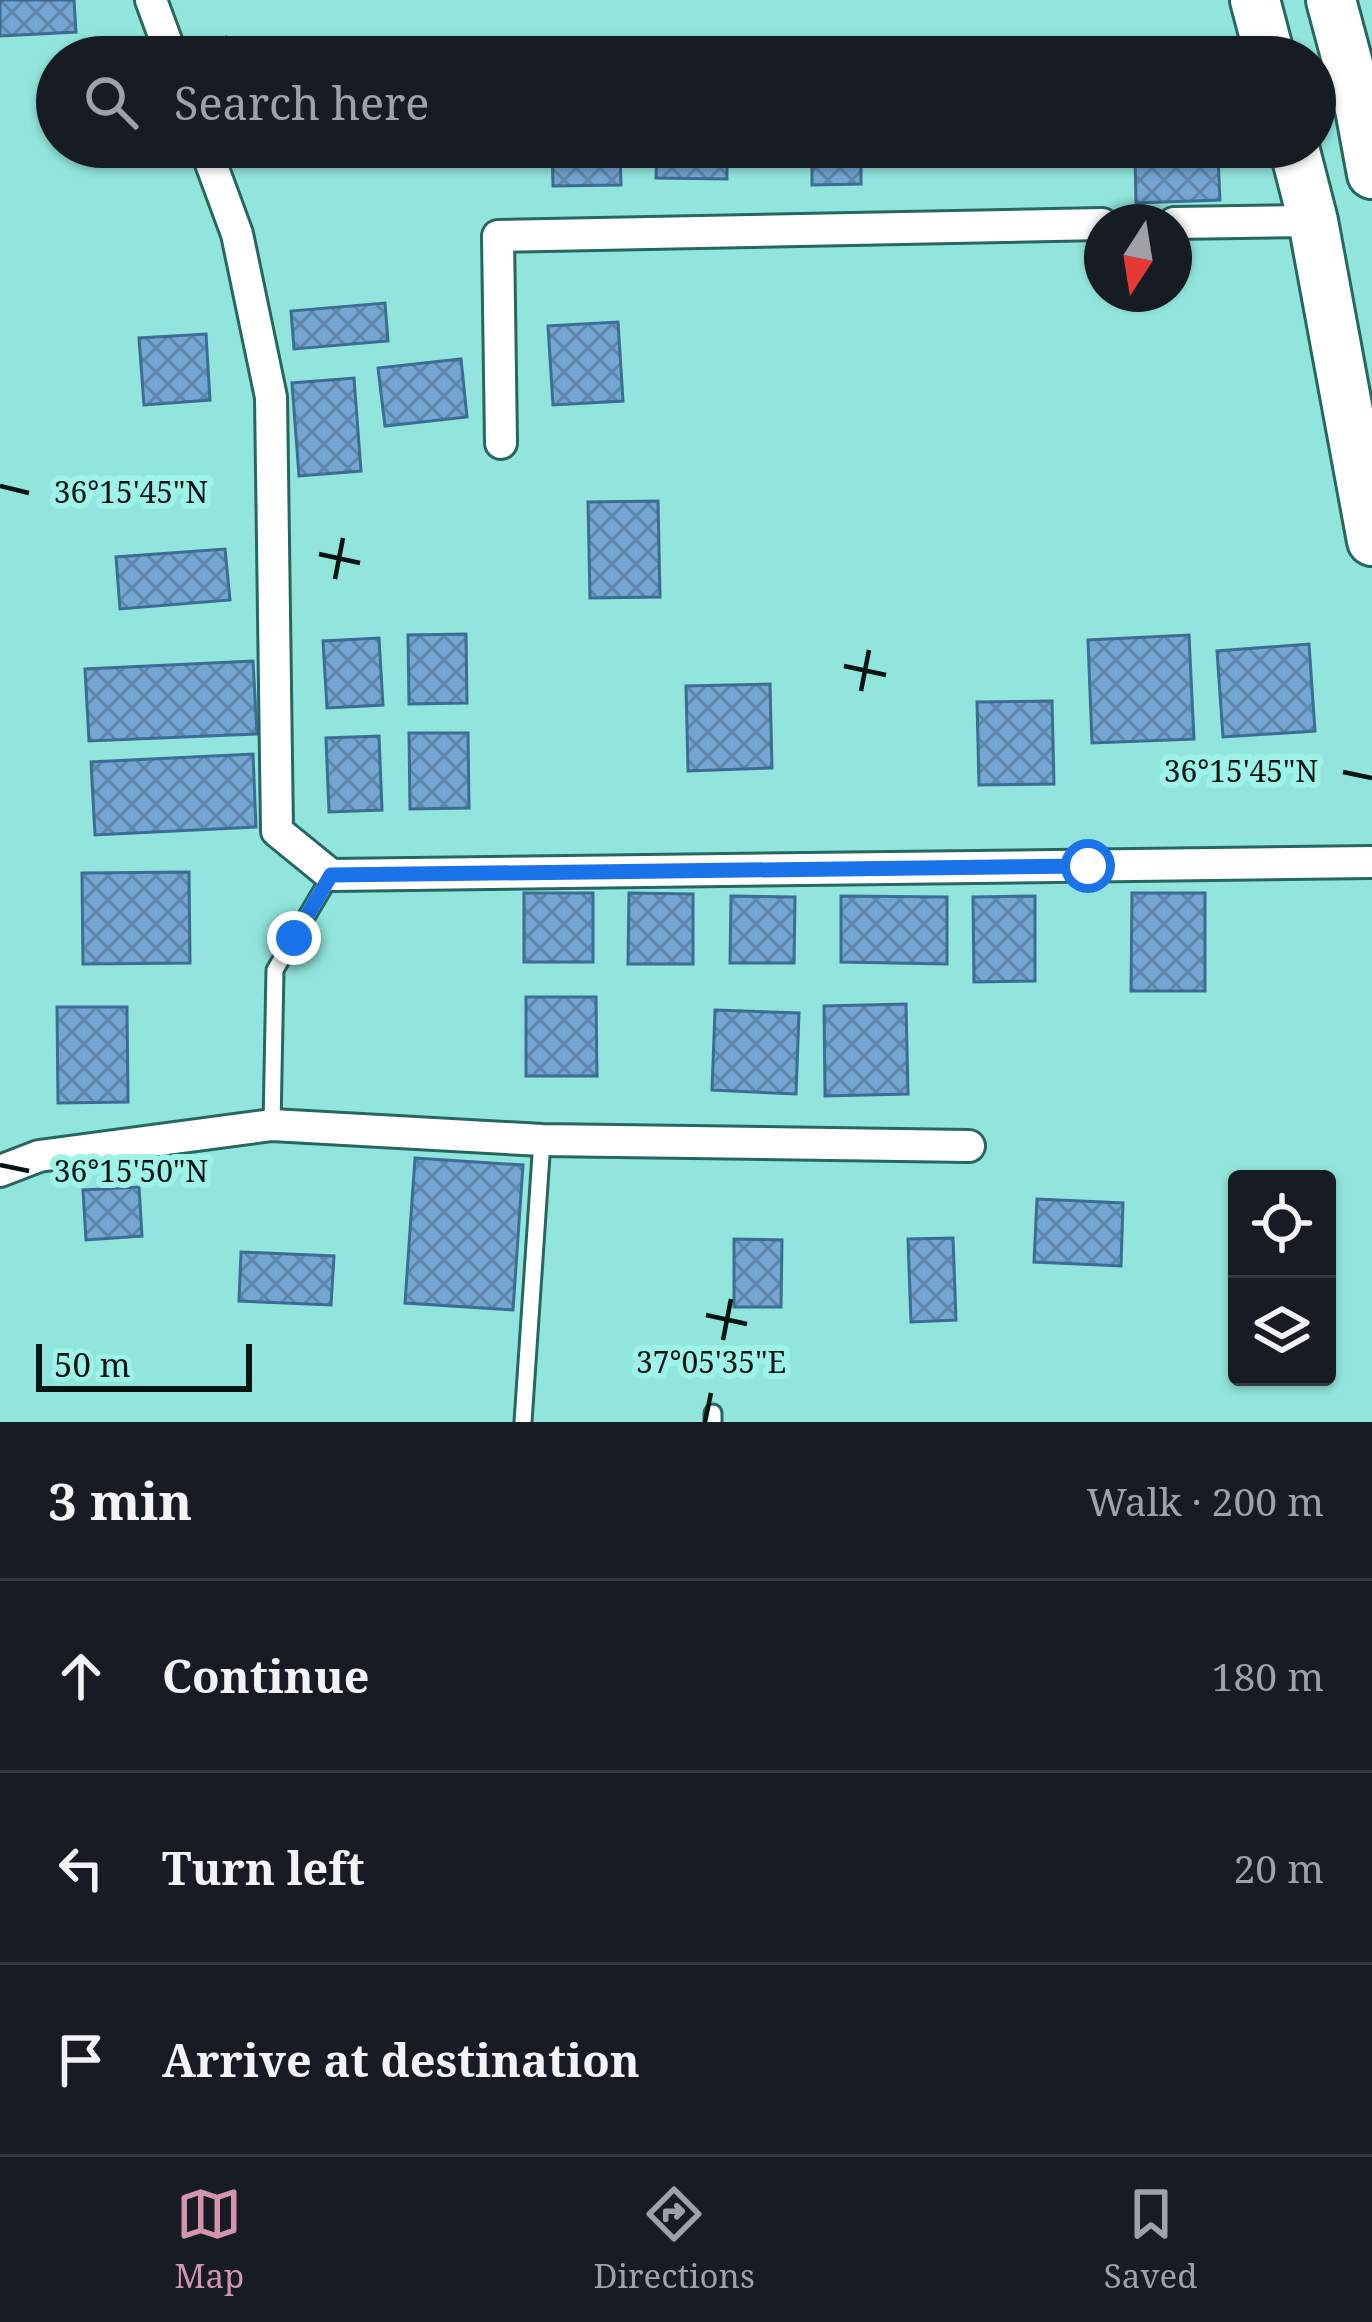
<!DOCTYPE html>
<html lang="en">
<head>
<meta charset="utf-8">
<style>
	body { margin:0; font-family:"Noto Serif",serif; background:#242831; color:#f1f3f6 }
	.controls { position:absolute; right:36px; bottom:36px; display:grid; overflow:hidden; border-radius:12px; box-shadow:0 3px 9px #0004 }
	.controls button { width:108px; height:108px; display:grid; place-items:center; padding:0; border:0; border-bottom:3px solid #363941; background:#171b24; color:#f1f3f6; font:60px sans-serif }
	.compass { position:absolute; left:1084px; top:204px; width:108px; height:108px; border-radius:50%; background:#171b24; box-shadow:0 3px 9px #0004; rotate:192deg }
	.scale { position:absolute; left:36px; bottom:30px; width:216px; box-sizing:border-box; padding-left:12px; border:6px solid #001412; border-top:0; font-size:33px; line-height:42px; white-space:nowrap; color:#001412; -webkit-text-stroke:9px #9ef3e9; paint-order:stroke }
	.stop { position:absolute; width:36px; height:36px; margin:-27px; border:9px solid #1a73e8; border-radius:50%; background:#fff }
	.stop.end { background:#1a73e8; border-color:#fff; box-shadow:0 3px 12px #0008 }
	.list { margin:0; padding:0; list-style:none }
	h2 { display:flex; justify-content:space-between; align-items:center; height:156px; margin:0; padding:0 48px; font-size:51px }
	h2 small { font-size:39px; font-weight:400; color:#9ea1a6 }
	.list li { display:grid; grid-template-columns:78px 1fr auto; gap:36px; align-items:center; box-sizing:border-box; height:192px; padding:0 48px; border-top:3px solid #363941 }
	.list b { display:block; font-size:45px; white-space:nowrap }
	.list em { font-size:39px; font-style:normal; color:#9ea1a6 }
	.icon { flex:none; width:66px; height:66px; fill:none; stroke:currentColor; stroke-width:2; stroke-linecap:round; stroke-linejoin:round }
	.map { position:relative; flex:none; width:1372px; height:1422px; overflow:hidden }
	.search { position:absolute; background:#171b24; box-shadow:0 3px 9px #0004; left:36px; right:36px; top:36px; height:132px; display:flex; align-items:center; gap:30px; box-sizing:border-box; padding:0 42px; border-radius:66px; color:#9ea1a6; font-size:45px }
	.sheet { height:732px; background:#171b24 }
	nav { display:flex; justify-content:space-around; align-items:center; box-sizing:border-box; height:168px; border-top:3px solid #363941; background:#171b24; font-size:33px; color:#9ea1a6 }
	nav a { display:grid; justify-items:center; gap:6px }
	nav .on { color:#d494ad }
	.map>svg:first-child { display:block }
</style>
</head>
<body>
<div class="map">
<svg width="1372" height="1422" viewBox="0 0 1372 1422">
	<defs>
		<pattern id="building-cross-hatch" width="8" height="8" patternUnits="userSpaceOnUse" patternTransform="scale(3)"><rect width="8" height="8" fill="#75a6d2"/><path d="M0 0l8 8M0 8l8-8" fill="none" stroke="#5e86a9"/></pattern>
	</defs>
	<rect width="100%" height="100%" fill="#91e5dc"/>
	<g fill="url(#building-cross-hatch)" stroke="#3d6c95" stroke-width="3">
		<path d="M0,0H74L76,32L0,36Z"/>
		<path d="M226,37L232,57H185L183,50Z"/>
		<path d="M552,147H620L621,185L553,186Z"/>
		<path d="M657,147H727V179L656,178Z"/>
		<path d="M812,147H861V184L812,185Z"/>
		<path d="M1218,156L1220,200L1136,203L1135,158Z"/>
		<path d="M385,303L388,341L294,349L291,311Z"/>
		<path d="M618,322L623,401L553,405L548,326Z"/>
		<path d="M206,334L210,400L144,405L139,338Z"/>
		<path d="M461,359L467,417L385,426L378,368Z"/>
		<path d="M354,378L361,471L299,476L292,383Z"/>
		<path d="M658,501L660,597L590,598L588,502Z"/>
		<path d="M225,549L230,600L120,609L116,557Z"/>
		<path d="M466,634L467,703L409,704L408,635Z"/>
		<path d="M1189,635L1194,739L1092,743L1088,640Z"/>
		<path d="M379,638L383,705L327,708L323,641Z"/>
		<path d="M1309,644L1315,731L1223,737L1217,651Z"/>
		<path d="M253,661L257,734L89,741L85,669Z"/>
		<path d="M770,684L772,768L688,771L686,686Z"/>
		<path d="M1052,701L1054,784L979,785L977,702Z"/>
		<path d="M409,733H468L469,808L410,809Z"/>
		<path d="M379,736L382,810L329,812L326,738Z"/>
		<path d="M253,754L256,827L95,835L91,762Z"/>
		<path d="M189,872L190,963L83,964L82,873Z"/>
		<rect x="524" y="893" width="69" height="69"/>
		<path d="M629,893L693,894V964H628Z"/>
		<path d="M1132,893H1205V991H1131Z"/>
		<path d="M731,896L795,897L794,963H730Z"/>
		<path d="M841,896L947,897V964L841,962Z"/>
		<path d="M1035,896V981L974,982L973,897Z"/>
		<path d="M526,997H596L597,1076H526Z"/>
		<path d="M906,1004L908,1094L825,1096L824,1006Z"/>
		<path d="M57,1007H127L128,1102L58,1103Z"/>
		<path d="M715,1010L799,1013L796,1094L712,1090Z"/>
		<path d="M415,1158L523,1165L513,1310L405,1303Z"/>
		<path d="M139,1187L142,1236L86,1240L83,1190Z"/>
		<path d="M1037,1199L1123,1203L1121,1266L1034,1262Z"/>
		<path d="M953,1238L956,1320L911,1322L908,1239Z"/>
		<path d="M734,1239L782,1240L781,1307H734Z"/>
		<path d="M241,1252L334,1256L331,1305L239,1301Z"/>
	</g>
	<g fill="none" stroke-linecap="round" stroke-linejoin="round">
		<defs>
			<g id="service">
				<path d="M272,1125L275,970L331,875"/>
				<path d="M523,1422L542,1140"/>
				<path d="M713,1422V1413"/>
			</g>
			<g id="minor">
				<path d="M151,0L172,57"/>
				<path d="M205,147L237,234L271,397L277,831L331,875L1372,862"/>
				<path d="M1174,223L1313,221"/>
				<path d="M501,443L498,236L1102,224"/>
				<path d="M0,1171L39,1156L272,1125L542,1140L969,1146"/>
			</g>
			<g id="trunk">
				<path d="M1255,0L1270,57"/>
				<path d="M1331,0L1360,109L1372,174"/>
				<path d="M1294,147L1313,221L1372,541"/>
			</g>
		</defs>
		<use href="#service" stroke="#266761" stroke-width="21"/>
		<use href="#minor" stroke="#266761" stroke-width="36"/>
		<use href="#trunk" stroke="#266761" stroke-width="54"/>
		<use href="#service" stroke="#fff" stroke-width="15"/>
		<use href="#minor" stroke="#fff" stroke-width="30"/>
		<use href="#trunk" stroke="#fff" stroke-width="48"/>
	</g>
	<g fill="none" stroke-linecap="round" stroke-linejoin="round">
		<path stroke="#1a73e8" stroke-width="15" d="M294,938L331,875L1088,866"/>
	</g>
	<path fill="none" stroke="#001412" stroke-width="4.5" d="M0,486L29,493M319,554L360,563M335,579L343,538M844,666L886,675M861,691L869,650M1343,772L1372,778M0,1165L29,1171M706,1315L747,1324M723,1340L731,1299M705,1422L711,1393"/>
	<g font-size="30" text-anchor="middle" fill="#001412" stroke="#9ef3e9" stroke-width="12" stroke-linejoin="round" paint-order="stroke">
		<text x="131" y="503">36°15'45"N</text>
		<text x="1241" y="782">36°15'45"N</text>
		<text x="131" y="1182">36°15'50"N</text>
		<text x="711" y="1373">37°05'35"E</text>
	</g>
</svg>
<div class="controls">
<button><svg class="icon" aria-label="locate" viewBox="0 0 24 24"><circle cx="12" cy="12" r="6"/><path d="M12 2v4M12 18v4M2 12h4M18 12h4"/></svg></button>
<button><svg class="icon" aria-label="layers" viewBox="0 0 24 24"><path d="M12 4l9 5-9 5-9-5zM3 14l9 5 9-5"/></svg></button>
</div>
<svg class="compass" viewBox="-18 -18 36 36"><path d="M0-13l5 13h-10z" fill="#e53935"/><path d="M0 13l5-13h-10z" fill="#9ea1a6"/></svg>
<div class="scale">50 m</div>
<div class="stop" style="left:1088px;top:866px"></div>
<div class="stop end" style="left:294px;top:938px"></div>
<div class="search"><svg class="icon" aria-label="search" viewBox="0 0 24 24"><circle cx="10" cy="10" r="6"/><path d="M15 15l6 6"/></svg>Search here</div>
</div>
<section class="sheet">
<h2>3 min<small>Walk · 200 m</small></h2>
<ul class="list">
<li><svg class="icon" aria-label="ahead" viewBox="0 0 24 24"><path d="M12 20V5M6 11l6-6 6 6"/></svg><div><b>Continue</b></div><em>180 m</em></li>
<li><svg class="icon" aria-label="left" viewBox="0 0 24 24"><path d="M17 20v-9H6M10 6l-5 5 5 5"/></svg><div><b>Turn left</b></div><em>20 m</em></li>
<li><svg class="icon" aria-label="arrive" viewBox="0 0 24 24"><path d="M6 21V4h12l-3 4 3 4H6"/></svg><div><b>Arrive at destination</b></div></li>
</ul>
</section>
<nav>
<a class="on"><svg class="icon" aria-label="map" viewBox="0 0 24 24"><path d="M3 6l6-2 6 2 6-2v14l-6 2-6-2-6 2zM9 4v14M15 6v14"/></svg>Map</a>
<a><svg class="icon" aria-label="directions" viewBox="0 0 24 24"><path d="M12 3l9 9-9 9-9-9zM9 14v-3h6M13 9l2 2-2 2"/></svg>Directions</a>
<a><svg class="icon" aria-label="saved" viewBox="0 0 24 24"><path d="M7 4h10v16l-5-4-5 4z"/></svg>Saved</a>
</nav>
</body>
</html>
